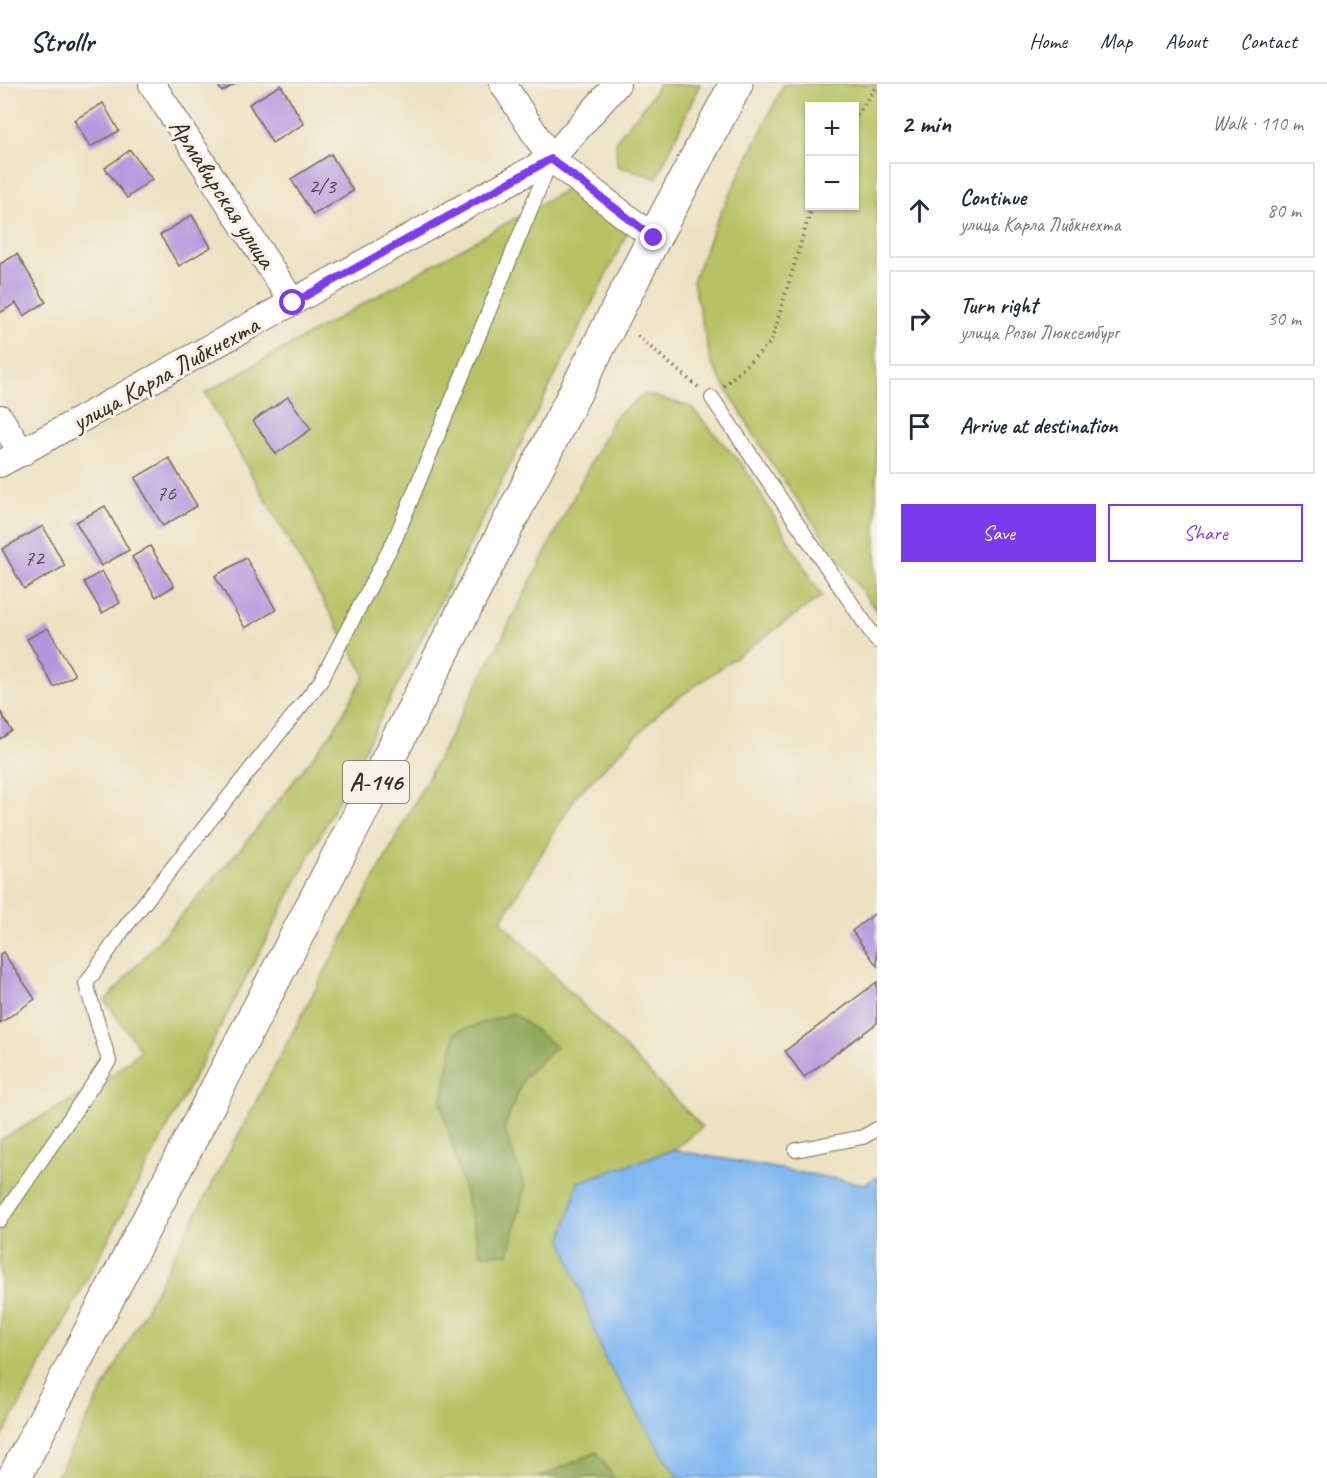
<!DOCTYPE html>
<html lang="en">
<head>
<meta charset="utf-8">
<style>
	body { margin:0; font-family:Caveat,sans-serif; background:#f2f2f3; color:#1f2937 }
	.controls { position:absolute; right:18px; top:18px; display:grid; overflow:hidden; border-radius:0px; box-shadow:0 2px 4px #0004 }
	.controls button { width:54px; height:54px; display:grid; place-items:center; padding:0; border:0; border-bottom:2px solid #e0e1e3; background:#fff; color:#1f2937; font:30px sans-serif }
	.stop { position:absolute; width:18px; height:18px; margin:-14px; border:4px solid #7c3aed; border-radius:50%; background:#fff }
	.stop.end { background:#7c3aed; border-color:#fff; box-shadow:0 2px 6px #0008 }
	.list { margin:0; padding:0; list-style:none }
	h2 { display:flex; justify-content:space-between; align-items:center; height:78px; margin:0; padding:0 24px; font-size:26px }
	h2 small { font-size:20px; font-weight:400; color:#747a83 }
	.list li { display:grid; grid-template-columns:39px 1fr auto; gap:18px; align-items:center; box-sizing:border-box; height:96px; margin:0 12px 12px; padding:0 12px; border:2px solid #e0e1e3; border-radius:0px }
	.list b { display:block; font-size:22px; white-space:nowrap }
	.list p { margin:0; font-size:20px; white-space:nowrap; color:#747a83 }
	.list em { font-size:20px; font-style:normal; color:#747a83 }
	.actions { display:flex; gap:12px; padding:18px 24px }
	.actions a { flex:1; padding:14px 0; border:2px solid #7c3aed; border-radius:0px; text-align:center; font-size:21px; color:#7c3aed }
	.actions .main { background:#7c3aed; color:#fff }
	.icon { flex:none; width:33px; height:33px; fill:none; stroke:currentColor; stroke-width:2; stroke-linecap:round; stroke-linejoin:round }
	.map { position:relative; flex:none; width:877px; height:1394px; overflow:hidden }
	header { display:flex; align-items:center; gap:36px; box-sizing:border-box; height:84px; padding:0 30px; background:#fff; border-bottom:2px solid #e0e1e3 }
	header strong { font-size:28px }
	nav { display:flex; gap:33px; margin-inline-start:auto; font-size:21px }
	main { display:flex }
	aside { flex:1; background:#fff }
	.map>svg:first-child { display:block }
</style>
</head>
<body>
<header>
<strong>Strollr</strong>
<nav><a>Home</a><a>Map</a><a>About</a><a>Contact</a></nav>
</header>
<main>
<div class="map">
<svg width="877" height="1394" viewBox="0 0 877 1394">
	<rect width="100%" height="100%" fill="#f7f3e8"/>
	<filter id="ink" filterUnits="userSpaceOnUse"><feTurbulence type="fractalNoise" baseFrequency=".0167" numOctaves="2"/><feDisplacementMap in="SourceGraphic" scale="12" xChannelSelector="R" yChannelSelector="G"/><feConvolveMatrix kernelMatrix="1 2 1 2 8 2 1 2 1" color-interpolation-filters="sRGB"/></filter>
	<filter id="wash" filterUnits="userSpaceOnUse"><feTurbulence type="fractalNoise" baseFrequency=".008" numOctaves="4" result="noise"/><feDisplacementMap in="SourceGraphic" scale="24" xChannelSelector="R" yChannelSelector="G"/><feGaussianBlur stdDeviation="1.35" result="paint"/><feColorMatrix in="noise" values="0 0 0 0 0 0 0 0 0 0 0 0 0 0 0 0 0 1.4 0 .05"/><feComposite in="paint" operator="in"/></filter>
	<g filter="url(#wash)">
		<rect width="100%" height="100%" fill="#ece2c2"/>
		<g fill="#b6c264" stroke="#787641" stroke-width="1.5" fill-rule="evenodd">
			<path d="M659,0H700L657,94L617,82L616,56L647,19Z"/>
			<path d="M784,0H877L876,527L770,377L711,279L693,197L714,143ZM810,22H854V122H810Z"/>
			<path d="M576,100L630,144C425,551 217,957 0,1357V1056L105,997L141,966L105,917L243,762L333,647L365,591L205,309Z"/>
			<path d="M645,310L691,323L744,383L822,512L664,624L576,712L501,837L702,1043L673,1066L578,1098L667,1378L680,1394H56L502,554L614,333Z"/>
		</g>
		<g fill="#90a85a" stroke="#66693c" stroke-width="1.5">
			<path d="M513,929L556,963L524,993L504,1045L525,1103L509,1170H481L441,1019L455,948Z"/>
			<path d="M597,1368L614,1394H538Z"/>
		</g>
		<path fill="#81b8f1" stroke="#5e7188" stroke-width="1.5" d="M673,1066L865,1100L877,1093V1394H680L667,1378L604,1273L562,1156L578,1098Z"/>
		<g id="blocks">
			<g fill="#b197dd">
				<path d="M217,0H235L222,8Z"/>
				<path d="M281,1L304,40L272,59L249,20Z"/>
				<path d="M103,19L119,47L90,63L74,36Z"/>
				<path d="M130,66L152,95L127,114L105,84Z"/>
				<path d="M331,70L353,107L313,131L291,95Z"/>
				<path d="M192,131L211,163L179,182L160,151Z"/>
				<path d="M17,170L46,218L24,232L16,219L0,229V180Z"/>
				<path d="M288,313L311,345L276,370L253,337Z"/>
				<path d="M169,374L197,422L163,442L135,394Z"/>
				<path d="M105,422L129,466L101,482L76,438Z"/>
				<path d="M43,442L65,482L24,505L2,465Z"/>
				<path d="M150,462L174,502L156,513L132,473Z"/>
				<path d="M246,474L276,526L245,544L215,492Z"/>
				<path d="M102,487L120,519L102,529L84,498Z"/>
				<path d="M48,544L75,591L54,603L27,555Z"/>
				<path d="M0,627L12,647L0,655Z"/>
				<path d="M877,828V882L852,847Z"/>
				<path d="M3,868L35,915L0,939V870Z"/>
				<path d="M877,898V939L804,993L785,967Z"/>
			</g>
		</g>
	</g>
	<g filter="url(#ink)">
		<use href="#blocks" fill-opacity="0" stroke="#796a57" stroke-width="1.5"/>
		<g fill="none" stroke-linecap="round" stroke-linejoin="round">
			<defs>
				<g id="service">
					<path d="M712,314L877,557"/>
					<path d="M796,1066L863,1053L877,1045"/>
					<path d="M0,1136L109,977L86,900L122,847L320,598L395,455L550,78"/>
				</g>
				<g id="minor">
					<path d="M152,0L293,219"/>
					<path d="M503,0L551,75L654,154"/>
					<path d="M0,334L22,369"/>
					<path d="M0,380L551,75L617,0"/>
				</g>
				<path id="trunk" d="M14,1394L359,732L654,154L736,0"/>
			</defs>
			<use href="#service" stroke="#796a57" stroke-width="16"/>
			<use href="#minor" stroke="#796a57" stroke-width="28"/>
			<use href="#trunk" stroke="#796a57" stroke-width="35"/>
			<g stroke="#796a57" stroke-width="4" stroke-dasharray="1.5 4.5" stroke-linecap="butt">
				<path d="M854,36L877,1"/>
				<path d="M637,252L698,303"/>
				<path d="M724,302L771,258L812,122"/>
			</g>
			<use href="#service" stroke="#fff" stroke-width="14"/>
			<use href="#minor" stroke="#fff" stroke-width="26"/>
			<use href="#trunk" stroke="#fff" stroke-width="33"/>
		</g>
	</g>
	<g fill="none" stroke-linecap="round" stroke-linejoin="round" filter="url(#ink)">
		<path stroke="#7c3aed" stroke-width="8" d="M293,219L551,75L654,154"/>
	</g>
	<g text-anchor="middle" stroke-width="6" stroke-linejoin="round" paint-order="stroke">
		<g font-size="22" fill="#58454e">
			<text x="322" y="109">2/3</text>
			<text x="166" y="416">76</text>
			<text x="34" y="481">72</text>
		</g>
		<rect fill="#f7f3e8" stroke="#73665b" stroke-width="1.5" x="343" y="677" width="66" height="42" rx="4.5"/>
		<g font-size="24" font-weight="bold" fill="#3b2a1e">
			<text x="376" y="706">А-146</text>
		</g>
		<g font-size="26" fill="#3b2a1e" stroke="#f7f3e8">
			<text transform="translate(223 109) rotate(57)" y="9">Армавирская улица</text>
			<text transform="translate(165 289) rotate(-29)" y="9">улица Карла Либкнехта</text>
		</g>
	</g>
</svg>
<div class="controls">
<button>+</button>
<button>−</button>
</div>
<div class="stop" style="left:293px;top:219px"></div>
<div class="stop end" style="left:654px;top:154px"></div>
</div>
<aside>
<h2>2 min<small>Walk · 110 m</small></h2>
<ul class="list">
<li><svg class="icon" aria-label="ahead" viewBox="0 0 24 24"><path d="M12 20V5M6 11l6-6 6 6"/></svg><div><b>Continue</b><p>улица Карла Либкнехта</p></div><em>80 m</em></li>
<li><svg class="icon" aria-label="right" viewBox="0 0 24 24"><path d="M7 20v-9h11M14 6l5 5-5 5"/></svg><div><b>Turn right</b><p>улица Розы Люксембург</p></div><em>30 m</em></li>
<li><svg class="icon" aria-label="arrive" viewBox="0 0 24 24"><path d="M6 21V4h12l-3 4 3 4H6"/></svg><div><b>Arrive at destination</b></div></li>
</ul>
<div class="actions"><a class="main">Save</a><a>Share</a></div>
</aside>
</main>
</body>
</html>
